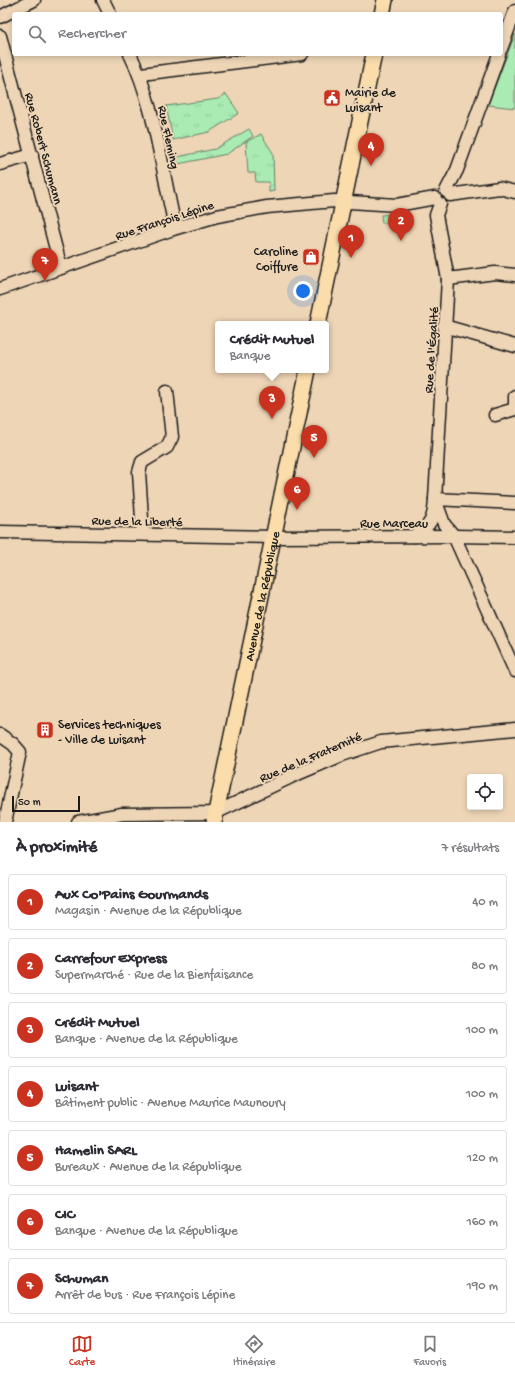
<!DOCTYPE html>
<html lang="fr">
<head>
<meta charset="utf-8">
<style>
	body { margin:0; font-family:"Gochi Hand",sans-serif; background:#f2f2f3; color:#2b2b33 }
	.controls { position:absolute; right:12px; bottom:12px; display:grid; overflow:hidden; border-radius:4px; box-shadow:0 2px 6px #0003 }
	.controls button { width:36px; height:36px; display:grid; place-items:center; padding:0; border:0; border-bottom:1px solid #e1e1e2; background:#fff; color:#2b2b33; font:20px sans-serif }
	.scale { position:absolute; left:12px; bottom:10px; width:68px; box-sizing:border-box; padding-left:4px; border:2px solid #1c1c1c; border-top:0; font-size:11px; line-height:14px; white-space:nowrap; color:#1c1c1c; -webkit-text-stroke:3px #eed5b6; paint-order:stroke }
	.you { position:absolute; left:303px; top:291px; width:14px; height:14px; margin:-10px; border:3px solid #fff; border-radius:50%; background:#1a73e8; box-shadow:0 0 0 6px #1a73e833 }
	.badge { display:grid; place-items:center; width:26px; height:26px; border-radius:50%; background:#c8321e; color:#fff; font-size:13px; font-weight:700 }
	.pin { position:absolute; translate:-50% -33px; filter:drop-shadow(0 1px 2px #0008) }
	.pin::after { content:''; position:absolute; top:21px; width:14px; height:12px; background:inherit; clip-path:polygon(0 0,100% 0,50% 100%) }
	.popup { position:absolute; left:215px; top:321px; width:114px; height:52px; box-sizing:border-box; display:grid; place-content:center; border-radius:4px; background:#fff; filter:drop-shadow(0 1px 3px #0005); font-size:13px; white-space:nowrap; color:#7c7c81 }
	.popup b { font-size:15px; color:#2b2b33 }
	.popup::after { content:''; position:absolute; left:50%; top:100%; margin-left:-8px; border:8px solid transparent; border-top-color:#fff }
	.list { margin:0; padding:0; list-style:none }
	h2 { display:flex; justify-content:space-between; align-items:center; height:52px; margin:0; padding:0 16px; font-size:17px }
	h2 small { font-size:13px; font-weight:400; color:#7c7c81 }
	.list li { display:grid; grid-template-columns:26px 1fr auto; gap:12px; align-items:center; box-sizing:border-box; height:56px; margin:0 8px 8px; padding:0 8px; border:1px solid #e1e1e2; border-radius:4px }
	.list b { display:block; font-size:15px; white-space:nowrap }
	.list p { margin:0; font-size:13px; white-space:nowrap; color:#7c7c81 }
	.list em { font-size:13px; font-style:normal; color:#7c7c81 }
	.icon { flex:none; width:22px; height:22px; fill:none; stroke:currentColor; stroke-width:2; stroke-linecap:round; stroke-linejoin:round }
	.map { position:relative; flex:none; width:515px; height:822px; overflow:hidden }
	.search { position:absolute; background:#fff; box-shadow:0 2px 6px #0003; left:12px; right:12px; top:12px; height:44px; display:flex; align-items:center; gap:10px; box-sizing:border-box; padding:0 14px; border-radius:4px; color:#7c7c81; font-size:15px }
	.sheet { height:500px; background:#fff }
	nav { display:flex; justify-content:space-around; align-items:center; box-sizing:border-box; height:56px; border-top:1px solid #e1e1e2; background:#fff; font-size:11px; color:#7c7c81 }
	nav a { display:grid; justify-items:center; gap:2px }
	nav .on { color:#c8321e }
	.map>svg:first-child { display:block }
</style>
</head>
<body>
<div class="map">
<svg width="515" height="822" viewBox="0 0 515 822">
	<defs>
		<pattern id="grass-tufts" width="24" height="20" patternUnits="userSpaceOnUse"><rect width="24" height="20" fill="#aaebb4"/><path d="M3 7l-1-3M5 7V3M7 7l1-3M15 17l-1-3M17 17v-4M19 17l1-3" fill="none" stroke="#92c99a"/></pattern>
	</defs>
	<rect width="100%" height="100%" fill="#eed5b6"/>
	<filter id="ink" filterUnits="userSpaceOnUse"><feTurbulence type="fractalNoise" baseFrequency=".025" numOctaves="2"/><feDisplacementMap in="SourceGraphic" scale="8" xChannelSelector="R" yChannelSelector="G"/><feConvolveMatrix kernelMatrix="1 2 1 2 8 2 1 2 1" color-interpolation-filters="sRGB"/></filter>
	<g filter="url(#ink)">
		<g fill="url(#grass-tufts)" stroke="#638468">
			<path d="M226,94L239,113L209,132L173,140L166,106L218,99Z"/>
			<path d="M249,129L253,136L227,154L178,164L177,157L215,149Z"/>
			<path d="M261,134L273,153L274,191L269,192V182H256L255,173H248L246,142Z"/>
			<path d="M406,213L407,220L382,223L381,215Z"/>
		</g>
		<path fill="#aaebb4" stroke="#638468" d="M515,34V108L488,105Z"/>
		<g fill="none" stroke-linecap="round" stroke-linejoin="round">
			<defs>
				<g id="minor">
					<path d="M103,0L110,14"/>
					<path d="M0,17L34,0"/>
					<path d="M0,36L61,268"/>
					<path d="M501,49L515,11"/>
					<path d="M130,54C154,102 161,165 173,217V229"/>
					<path d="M141,74L302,54"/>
					<path d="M0,164L32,155"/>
					<path d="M446,191L457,170L499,54"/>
					<path d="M450,195L499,188L515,192"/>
					<path d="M440,204L436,215L448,279L435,499L444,524L454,536L515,671"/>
					<path d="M448,279L495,273L515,275"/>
					<path d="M0,289L173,229L217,216L267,207L334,201L397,205L435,198"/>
					<path d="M444,326L515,346"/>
					<path d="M495,415L515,409V396"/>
					<path d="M0,532L273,537L454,536L515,537"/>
					<path d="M143,534L139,472L142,462L167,447L172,437L167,391"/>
					<path d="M414,536C431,526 434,519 435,499L515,503"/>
					<path d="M0,735L13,744L20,752L5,822"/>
					<path d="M78,822L122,814L215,813L295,775L342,755L381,742L515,729"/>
				</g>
				<g id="major">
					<path d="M382,14L385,0"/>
					<path d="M318,324L374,54"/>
					<path id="s1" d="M214,822L308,370"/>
				</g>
			</defs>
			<use href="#minor" stroke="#1c1c1c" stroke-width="15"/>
			<use href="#major" stroke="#1c1c1c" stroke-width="18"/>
			<use href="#minor" stroke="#eed5b6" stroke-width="12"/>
			<use href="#major" stroke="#fbddab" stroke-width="15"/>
		</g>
	</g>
	<defs>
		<symbol id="civic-square" viewBox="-11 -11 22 22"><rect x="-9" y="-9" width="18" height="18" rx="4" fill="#c8321e" stroke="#eed5b6"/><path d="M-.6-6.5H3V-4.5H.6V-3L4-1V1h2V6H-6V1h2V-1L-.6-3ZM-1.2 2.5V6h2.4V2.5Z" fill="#fff"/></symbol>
		<symbol id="shop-square" viewBox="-11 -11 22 22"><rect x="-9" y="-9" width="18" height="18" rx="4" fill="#c8321e" stroke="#eed5b6"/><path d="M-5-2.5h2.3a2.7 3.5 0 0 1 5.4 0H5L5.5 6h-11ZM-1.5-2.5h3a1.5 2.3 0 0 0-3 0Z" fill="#fff"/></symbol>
		<symbol id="building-square" viewBox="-11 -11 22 22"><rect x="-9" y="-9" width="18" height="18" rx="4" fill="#c8321e" stroke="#eed5b6"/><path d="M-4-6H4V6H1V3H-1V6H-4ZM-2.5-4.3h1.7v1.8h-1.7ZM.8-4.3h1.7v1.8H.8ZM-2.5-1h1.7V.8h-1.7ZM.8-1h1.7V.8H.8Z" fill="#fff"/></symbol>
	</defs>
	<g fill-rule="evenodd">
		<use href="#civic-square" x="322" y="88" width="20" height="20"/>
		<use href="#shop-square" x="301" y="247" width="20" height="20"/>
		<use href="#building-square" x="35" y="720" width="20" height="20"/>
	</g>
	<g text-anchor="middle" stroke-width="4" stroke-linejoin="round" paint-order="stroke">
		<g font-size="13" fill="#1c1c1c" stroke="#eed5b6" text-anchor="start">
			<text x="345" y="96">Mairie de<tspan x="345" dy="15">Luisant</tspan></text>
			<text x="298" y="255" text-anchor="end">Caroline<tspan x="298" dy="15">Coiffure</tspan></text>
			<text x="58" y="728">Services techniques<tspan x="58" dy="15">- Ville de Luisant</tspan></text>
		</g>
		<g font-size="13" fill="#1c1c1c" stroke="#eed5b6">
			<text transform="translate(170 137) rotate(78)" y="5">Rue Fleming</text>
			<text transform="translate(45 148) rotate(75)" y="5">Rue Robert Schumann</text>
			<text transform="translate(164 219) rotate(-18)" y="5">Rue François Lépine</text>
			<text transform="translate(430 350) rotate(-86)" y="5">Rue de l'Égalité</text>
			<text transform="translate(137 520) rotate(1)" y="5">Rue de la Liberté</text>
			<text x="394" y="527">Rue Marceau</text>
			<text dy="5" stroke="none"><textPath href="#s1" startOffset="231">Avenue de la République</textPath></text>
			<text transform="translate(310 756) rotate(-23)" y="5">Rue de la Fraternité</text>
		</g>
	</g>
</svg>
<div class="controls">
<button><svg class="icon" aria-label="locate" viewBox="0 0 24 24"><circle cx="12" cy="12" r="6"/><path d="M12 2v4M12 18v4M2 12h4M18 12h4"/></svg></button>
</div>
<div class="scale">50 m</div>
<div class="you"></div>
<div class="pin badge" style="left:351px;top:258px">1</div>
<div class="pin badge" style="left:401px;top:241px">2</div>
<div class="pin badge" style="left:272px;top:419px">3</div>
<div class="popup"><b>Crédit Mutuel</b>Banque</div>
<div class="pin badge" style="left:371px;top:166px">4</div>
<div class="pin badge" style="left:314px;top:458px">5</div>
<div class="pin badge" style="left:297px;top:510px">6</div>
<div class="pin badge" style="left:45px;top:281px">7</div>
<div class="search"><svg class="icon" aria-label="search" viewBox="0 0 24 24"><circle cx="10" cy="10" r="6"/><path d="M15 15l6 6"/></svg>Rechercher</div>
</div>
<section class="sheet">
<h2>À proximité<small>7 résultats</small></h2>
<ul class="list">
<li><span class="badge">1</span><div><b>Aux Co'Pains Gourmands</b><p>Magasin · Avenue de la République</p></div><em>40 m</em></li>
<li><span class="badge">2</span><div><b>Carrefour Express</b><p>Supermarché · Rue de la Bienfaisance</p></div><em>80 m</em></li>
<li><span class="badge">3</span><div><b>Crédit Mutuel</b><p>Banque · Avenue de la République</p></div><em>100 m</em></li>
<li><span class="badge">4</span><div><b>Luisant</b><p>Bâtiment public · Avenue Maurice Maunoury</p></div><em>100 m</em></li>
<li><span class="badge">5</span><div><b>Hamelin SARL</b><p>Bureaux · Avenue de la République</p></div><em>120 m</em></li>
<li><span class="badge">6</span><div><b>CIC</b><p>Banque · Avenue de la République</p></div><em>160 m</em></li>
<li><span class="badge">7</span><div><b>Schuman</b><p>Arrêt de bus · Rue François Lépine</p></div><em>190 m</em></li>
</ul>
</section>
<nav>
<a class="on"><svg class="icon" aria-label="map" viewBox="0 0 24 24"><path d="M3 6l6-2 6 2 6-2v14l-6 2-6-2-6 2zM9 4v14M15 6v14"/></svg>Carte</a>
<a><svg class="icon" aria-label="directions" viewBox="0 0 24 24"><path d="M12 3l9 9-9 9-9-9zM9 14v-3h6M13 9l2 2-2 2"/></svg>Itinéraire</a>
<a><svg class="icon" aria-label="saved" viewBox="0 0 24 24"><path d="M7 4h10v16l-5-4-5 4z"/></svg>Favoris</a>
</nav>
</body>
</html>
